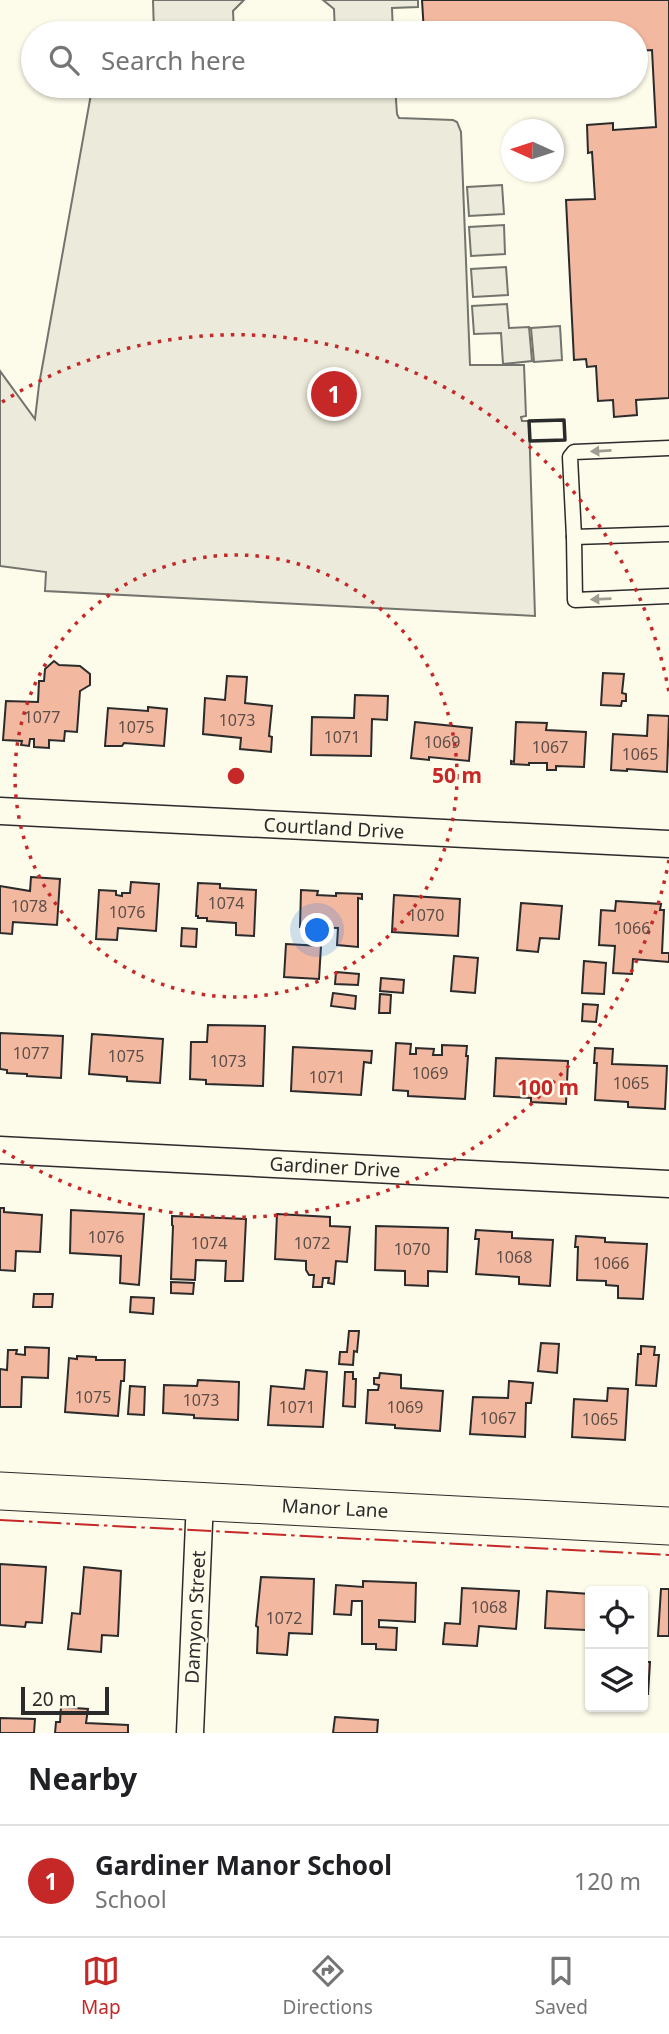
<!DOCTYPE html>
<html lang="en">
<head>
<meta charset="utf-8">
<style>
	body { margin:0; font-family:"Noto Sans",sans-serif; background:#f6f6f6; color:#202124 }
	.controls { position:absolute; right:21px; bottom:21px; display:grid; overflow:hidden; border-radius:7px; box-shadow:0 2px 5px #0004 }
	.controls button { width:63px; height:63px; display:grid; place-items:center; padding:0; border:0; border-bottom:2px solid #e0e0e0; background:#fff; color:#202124; font:35px sans-serif }
	.compass { position:absolute; left:501px; top:119px; width:63px; height:63px; border-radius:50%; background:#fff; box-shadow:0 2px 5px #0004; rotate:273deg }
	.scale { position:absolute; left:21px; bottom:18px; width:88px; box-sizing:border-box; padding-left:7px; border:4px solid #2b2b2b; border-top:0; font-size:19px; line-height:24px; white-space:nowrap; color:#2b2b2b; -webkit-text-stroke:5px #fdfbea; paint-order:stroke }
	.you { position:absolute; left:318px; top:931px; width:24px; height:24px; margin:-18px; border:5px solid #fff; border-radius:50%; background:#1a73e8; box-shadow:0 0 0 10px #1a73e833 }
	.badge { display:grid; place-items:center; width:46px; height:46px; border-radius:50%; background:#c62828; color:#fff; font-size:23px; font-weight:700 }
	.pin { position:absolute; translate:-50% -50%; border:4px solid #fff; box-shadow:0 2px 7px #0006 }
	.list { margin:0; padding:0; list-style:none }
	h2 { display:flex; justify-content:space-between; align-items:center; height:91px; margin:0; padding:0 28px; font-size:30px }
	h2 small { font-size:23px; font-weight:400; color:#757577 }
	.list li { display:grid; grid-template-columns:46px 1fr auto; gap:21px; align-items:center; box-sizing:border-box; height:112px; padding:0 28px; border-top:2px solid #e0e0e0 }
	.list b { display:block; font-size:26px; white-space:nowrap }
	.list p { margin:0; font-size:23px; white-space:nowrap; color:#757577 }
	.list em { font-size:23px; font-style:normal; color:#757577 }
	.icon { flex:none; width:38px; height:38px; fill:none; stroke:currentColor; stroke-width:2; stroke-linecap:round; stroke-linejoin:round }
	.map { position:relative; flex:none; width:669px; height:1733px; overflow:hidden }
	.search { position:absolute; background:#fff; box-shadow:0 2px 5px #0004; left:21px; right:21px; top:21px; height:77px; display:flex; align-items:center; gap:18px; box-sizing:border-box; padding:0 24px; border-radius:38px; color:#757577; font-size:26px }
	.sheet { height:203px; background:#fff }
	nav { display:flex; justify-content:space-around; align-items:center; box-sizing:border-box; height:98px; border-top:2px solid #e0e0e0; background:#fff; font-size:19px; color:#757577 }
	nav a { display:grid; justify-items:center; gap:4px }
	nav .on { color:#c62828 }
	.map>svg:first-child { display:block }
</style>
</head>
<body>
<div class="map">
<svg width="669" height="1733" viewBox="0 0 669 1733">
	<rect width="100%" height="100%" fill="#fdfbea"/>
	<g fill="#ecebdb" stroke="#74746e" stroke-width="2">
		<path d="M153,0H244L233,11L234,33H154Z"/>
		<path d="M323,0H418V7L392,8L393,33H335L334,9Z"/>
		<path d="M155,86H395L397,114L399,118L453,120L457,122L461,132L470,365H524L526,416L521,417L522,421H529L535,616L45,591L46,572L0,566V371L35,419L39,385L91,94L154,93Z"/>
		<path d="M502,185L504,214L469,216L467,187Z"/>
		<path d="M504,225L505,254L471,256L469,227Z"/>
		<path d="M506,267L508,295L473,297L471,269Z"/>
		<path d="M507,304L509,328L529,327L532,361L503,364L501,333L474,334L472,306Z"/>
		<path d="M560,326L562,360L534,362L531,328Z"/>
	</g>
	<g fill="#f2b8a0" stroke="#2b2b2b" stroke-width="2">
		<path d="M422,0H669V398L636,400L637,415L614,417L613,400L598,401L596,366L587,367L586,359L574,360L566,200L595,199L592,152L588,153L587,125L613,123V130L656,127L652,50L636,51V33H424Z"/>
		<path d="M54,661L59,665L80,666L90,674V685L80,691L77,732L65,731L64,741L49,740V748L34,747V739H30L29,746L21,745L22,741L3,740L6,701L38,702L39,681H44L45,669Z"/>
		<path d="M603,673L624,674L622,693L626,694V701H622L621,706L601,705Z"/>
		<path d="M227,676L247,677L245,703L272,706L269,736L272,737L271,752L240,749L241,738L203,734L205,698L225,700Z"/>
		<path d="M355,695L388,696L387,720L372,719L371,756L311,755L312,717L354,718Z"/>
		<path d="M148,707L167,709L164,746L124,743L122,746H105L108,708L148,711Z"/>
		<path d="M648,715L669,716L667,772L627,769V771L611,770L613,734L647,736Z"/>
		<path d="M415,722L472,728L469,761L429,757V760L411,758Z"/>
		<path d="M516,722L547,723L546,730L586,732L584,767L556,766V770H547V763H529V765L511,764V761L514,762Z"/>
		<path d="M31,877L60,879L57,925L13,922L12,934L0,933V886L30,891Z"/>
		<path d="M131,882L159,884L156,931L118,928L117,940L96,939L99,890L116,891V895L122,896V893H130Z"/>
		<path d="M198,883L220,884V888L256,890L254,936L236,935V923L207,921V918H198V916H196Z"/>
		<path d="M301,890L318,891L317,895L336,896V893L362,894V899L358,898V947L337,945L338,928L300,927Z"/>
		<path d="M394,895L460,899L458,936L392,932Z"/>
		<path d="M616,901L661,904L660,910H664L662,953H669V962L633,959L632,974L613,973L615,946L599,945L601,910L615,911Z"/>
		<path d="M521,903L562,906L559,939L540,938L538,952L517,950Z"/>
		<path d="M182,928L197,929L196,947L181,946Z"/>
		<path d="M286,944L321,946L319,979L284,977Z"/>
		<path d="M454,956L478,958L475,993L451,991Z"/>
		<path d="M584,961L606,963L604,994L582,993Z"/>
		<path d="M336,972L359,974L358,985L335,984Z"/>
		<path d="M381,978L404,980L403,993L380,991Z"/>
		<path d="M333,993L356,996L355,1009L331,1006Z"/>
		<path d="M380,994L391,995L390,1013H379Z"/>
		<path d="M583,1004L598,1005L596,1022L582,1021Z"/>
		<path d="M208,1025L265,1026L263,1086L206,1084V1080L190,1079L191,1042H207Z"/>
		<path d="M0,1033L63,1036L61,1078L27,1076V1074L7,1073V1070L0,1069Z"/>
		<path d="M92,1034L163,1039L160,1083L127,1081V1077L89,1074Z"/>
		<path d="M396,1043L411,1044L410,1054H416V1048L434,1049L433,1055H442V1045L467,1046L466,1056H468L465,1099L408,1096V1091L393,1090Z"/>
		<path d="M293,1047L372,1051L371,1063L364,1062L361,1095L291,1091Z"/>
		<path d="M595,1048L613,1049L612,1064L667,1066L665,1109L628,1107V1102L595,1100L597,1063H594Z"/>
		<path d="M496,1058L568,1061L566,1104L531,1102V1098L494,1096Z"/>
		<path d="M0,1208H4V1212L42,1215L40,1252L16,1251L15,1271L0,1270Z"/>
		<path d="M71,1210L144,1214L139,1285L120,1283L121,1256L70,1253Z"/>
		<path d="M277,1214L330,1217V1226L350,1227L347,1262L336,1261L334,1284L328,1283L329,1278H323L322,1287H313L314,1275H309L306,1270V1261L275,1259Z"/>
		<path d="M172,1216L246,1219L243,1281H225L226,1261L196,1260L195,1280L171,1279L173,1226L172,1225Z"/>
		<path d="M376,1226L448,1228L447,1272L428,1271V1286L405,1285V1271L375,1270Z"/>
		<path d="M476,1230L512,1232V1238L553,1240L550,1286L519,1284V1277L476,1274L479,1239H475Z"/>
		<path d="M576,1236L605,1238V1242L647,1244L643,1299L618,1298V1286L606,1285V1281L577,1280L578,1247H575Z"/>
		<path d="M171,1282L194,1283L193,1294L171,1293Z"/>
		<path d="M34,1294H53L52,1307H33Z"/>
		<path d="M131,1297L154,1298L153,1314L130,1312Z"/>
		<path d="M349,1331H359L357,1352L354,1351L353,1365L339,1364L340,1352H347Z"/>
		<path d="M541,1343L559,1344L557,1373L538,1371Z"/>
		<path d="M641,1346L655,1347L654,1355H659L656,1386L636,1385L638,1354H641Z"/>
		<path d="M25,1347L49,1348L48,1378L22,1377L21,1407H0V1369L7,1370L8,1350H17L16,1354L25,1355Z"/>
		<path d="M77,1356L96,1357V1360H125L124,1381H121L118,1416L65,1412L69,1358L77,1359Z"/>
		<path d="M306,1370L327,1372L323,1427L268,1425L271,1386L304,1389Z"/>
		<path d="M345,1372H353V1379H356L355,1407L343,1406Z"/>
		<path d="M380,1373L401,1375V1388L443,1391L440,1431L395,1428V1425L366,1423L368,1390H378L379,1385L374,1384V1378H379Z"/>
		<path d="M198,1380L239,1382L238,1420L194,1418V1415L163,1413L164,1385L197,1386Z"/>
		<path d="M509,1381L533,1383L531,1403H526L525,1437L470,1434L473,1397L508,1398Z"/>
		<path d="M130,1386L145,1387L144,1415L128,1414Z"/>
		<path d="M608,1388L628,1389L625,1440L572,1437L574,1399L607,1401Z"/>
		<path d="M0,1564L46,1567L42,1623L26,1622L25,1627L0,1625Z"/>
		<path d="M84,1567L121,1571L118,1636L102,1635L101,1652L68,1649L72,1613L80,1614Z"/>
		<path d="M261,1577L314,1579L312,1634L289,1633L287,1655L257,1653L258,1627L256,1626Z"/>
		<path d="M363,1581L416,1583L415,1622L379,1620V1627L397,1628L396,1650L376,1649V1644H362V1601H352L351,1615L334,1614L336,1585L363,1587Z"/>
		<path d="M462,1588L519,1591L516,1629L479,1626L477,1646L443,1644L445,1623L460,1624Z"/>
		<path d="M661,1589H669V1636H658Z"/>
		<path d="M547,1591L590,1594V1618H587L586,1630L545,1628Z"/>
		<path d="M643,1662H650L648,1694H643Z"/>
		<path d="M61,1707L88,1709L86,1723L128,1725V1733H55L56,1722H60Z"/>
		<path d="M335,1717L378,1720L377,1733H333Z"/>
		<path d="M0,1718L35,1719L34,1733H0Z"/>
	</g>
	<g fill="none" stroke-linecap="round" stroke-linejoin="round">
		<defs>
			<g id="lane">
				<path d="M669,448L574,452L570,457L574,537L669,534"/>
				<path d="M574,537L575,600L669,596"/>
			</g>
			<g id="street">
				<path d="M0,811L669,844"/>
				<path d="M0,1150L669,1184"/>
				<path d="M190,1733L200,1500"/>
			</g>
			<path id="secondary" d="M0,1491L669,1526"/>
		</defs>
		<use href="#lane" stroke="#2b2b2b" stroke-width="17"/>
		<use href="#street" stroke="#2b2b2b" stroke-width="29"/>
		<use href="#secondary" stroke="#2b2b2b" stroke-width="39"/>
		<use href="#lane" stroke="#fdfbea" stroke-width="14"/>
		<use href="#street" stroke="#fdfbea" stroke-width="26"/>
		<use href="#secondary" stroke="#fdfbea" stroke-width="37"/>
		<path stroke="#2b2b2b" stroke-width="3.5" d="M564,420L565,440L530,441L529,421Z"/>
		<path stroke="#c62828" stroke-width="2" stroke-dasharray="24 5 3.5 5" stroke-linecap="butt" d="M0,1520L669,1555"/>
	</g>
	<defs><path id="oneway-solid" d="M-6-.8H1V-3.2L6.5 0L1 3.2V.8H-6Z" transform="scale(1.75)"/></defs>
	<g fill="#9e9d94">
		<use href="#oneway-solid" transform="translate(601 451) rotate(177)"/>
		<use href="#oneway-solid" transform="translate(601 599) rotate(178)"/>
	</g>
	<g fill="none" stroke="#c62828" stroke-width="3.5" stroke-dasharray="3.5 7">
		<circle cx="236" cy="776" r="221"/>
		<path d="M669 860A441 441 0 0 1 2 1150M2 402A441 441 0 0 1 669 692"/>
	</g>
	<g text-anchor="middle" stroke-width="5" stroke-linejoin="round" paint-order="stroke">
		<g font-size="16" fill="#5d4e48">
			<text x="42" y="723">1077</text>
			<text x="237" y="726">1073</text>
			<text x="136" y="733">1075</text>
			<text x="342" y="743">1071</text>
			<text x="442" y="748">1069</text>
			<text x="550" y="753">1067</text>
			<text x="640" y="760">1065</text>
			<text x="226" y="909">1074</text>
			<text x="29" y="912">1078</text>
			<text x="127" y="918">1076</text>
			<text x="426" y="921">1070</text>
			<text x="632" y="934">1066</text>
			<text x="31" y="1059">1077</text>
			<text x="126" y="1062">1075</text>
			<text x="228" y="1067">1073</text>
			<text x="430" y="1079">1069</text>
			<text x="327" y="1083">1071</text>
			<text x="631" y="1089">1065</text>
			<text x="106" y="1243">1076</text>
			<text x="209" y="1249">1074</text>
			<text x="312" y="1249">1072</text>
			<text x="412" y="1255">1070</text>
			<text x="514" y="1263">1068</text>
			<text x="611" y="1269">1066</text>
			<text x="93" y="1403">1075</text>
			<text x="201" y="1406">1073</text>
			<text x="297" y="1413">1071</text>
			<text x="405" y="1413">1069</text>
			<text x="498" y="1424">1067</text>
			<text x="600" y="1425">1065</text>
			<text x="489" y="1613">1068</text>
			<text x="284" y="1624">1072</text>
		</g>
		<g font-size="19" fill="#2b2b2b" stroke="#fdfbea">
			<text transform="translate(334 828) rotate(3)" y="7">Courtland Drive</text>
			<text transform="translate(335 1167) rotate(3)" y="7">Gardiner Drive</text>
			<text transform="translate(335 1508) rotate(3)" y="7">Manor Lane</text>
			<text transform="translate(195 1617) rotate(-87)" y="7">Damyon Street</text>
		</g>
	</g>
	<circle cx="236" cy="776" r="10" fill="#c62828" stroke="#fdfbea" stroke-width="3.5"/>
	<g font-size="21" text-anchor="middle" font-weight="bold" fill="#c62828" stroke="#fdfbea" stroke-width="5" stroke-linejoin="round" paint-order="stroke">
		<text x="457" y="783">50 m</text>
		<text x="548" y="1095">100 m</text>
	</g>
</svg>
<div class="controls">
<button><svg class="icon" aria-label="locate" viewBox="0 0 24 24"><circle cx="12" cy="12" r="6"/><path d="M12 2v4M12 18v4M2 12h4M18 12h4"/></svg></button>
<button><svg class="icon" aria-label="layers" viewBox="0 0 24 24"><path d="M12 4l9 5-9 5-9-5zM3 14l9 5 9-5"/></svg></button>
</div>
<svg class="compass" viewBox="-18 -18 36 36"><path d="M0-13l5 13h-10z" fill="#e53935"/><path d="M0 13l5-13h-10z" fill="#757577"/></svg>
<div class="scale">20 m</div>
<div class="you"></div>
<div class="pin badge" style="left:334px;top:394px">1</div>
<div class="search"><svg class="icon" aria-label="search" viewBox="0 0 24 24"><circle cx="10" cy="10" r="6"/><path d="M15 15l6 6"/></svg>Search here</div>
</div>
<section class="sheet">
<h2>Nearby<small></small></h2>
<ul class="list">
<li><span class="badge">1</span><div><b>Gardiner Manor School</b><p>School</p></div><em>120 m</em></li>
</ul>
</section>
<nav>
<a class="on"><svg class="icon" aria-label="map" viewBox="0 0 24 24"><path d="M3 6l6-2 6 2 6-2v14l-6 2-6-2-6 2zM9 4v14M15 6v14"/></svg>Map</a>
<a><svg class="icon" aria-label="directions" viewBox="0 0 24 24"><path d="M12 3l9 9-9 9-9-9zM9 14v-3h6M13 9l2 2-2 2"/></svg>Directions</a>
<a><svg class="icon" aria-label="saved" viewBox="0 0 24 24"><path d="M7 4h10v16l-5-4-5 4z"/></svg>Saved</a>
</nav>
</body>
</html>
